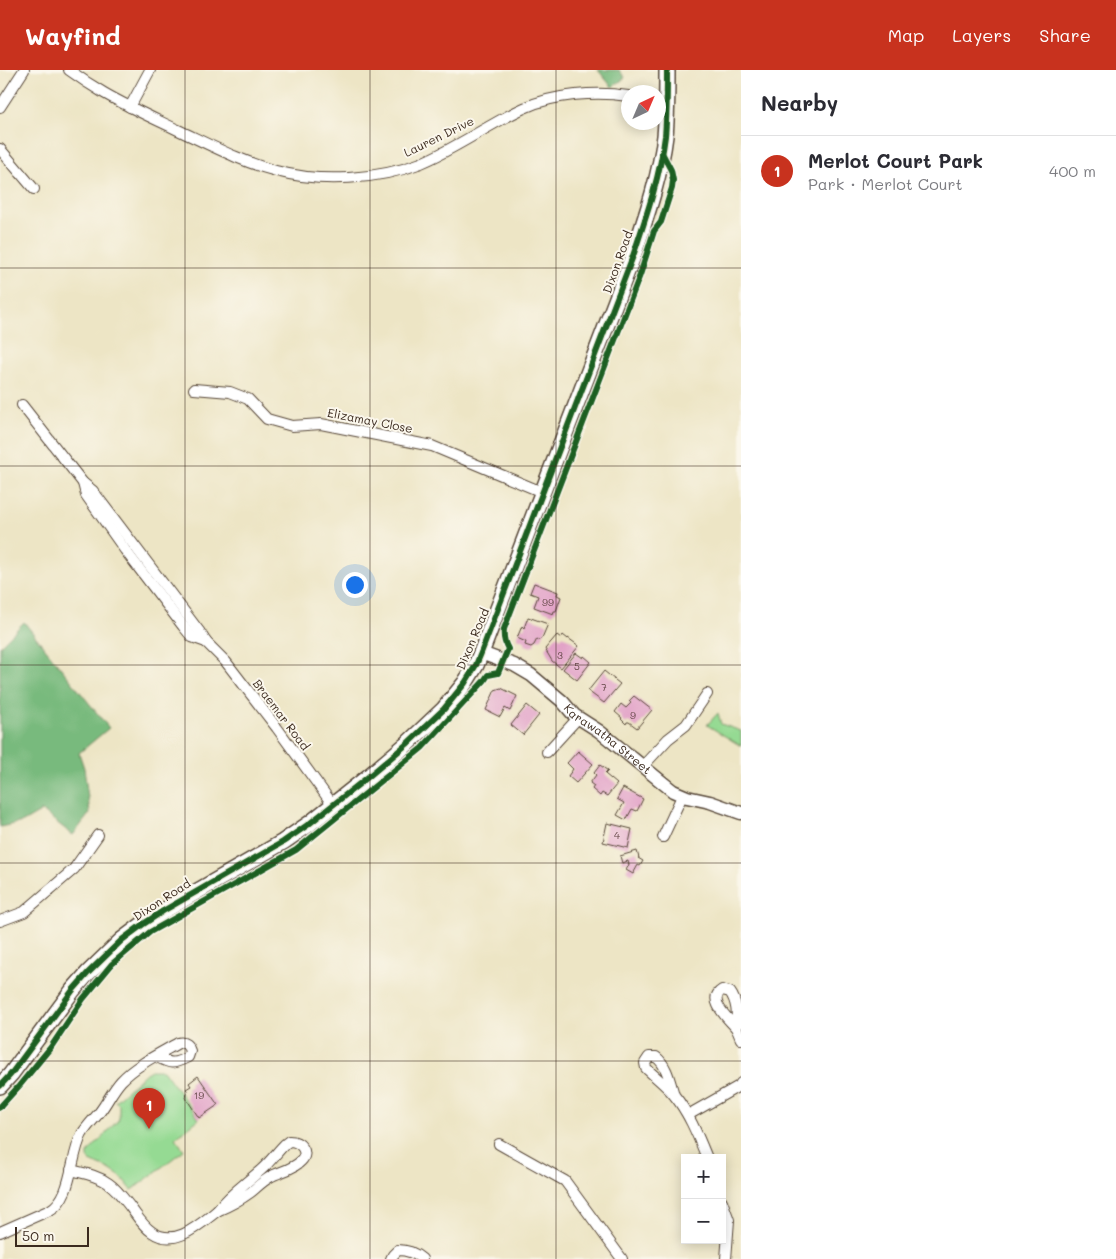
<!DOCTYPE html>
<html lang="en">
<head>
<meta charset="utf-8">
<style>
	body { margin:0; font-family:Mali,sans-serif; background:#f7f7f7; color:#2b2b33 }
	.controls { position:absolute; right:15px; bottom:15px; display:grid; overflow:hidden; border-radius:0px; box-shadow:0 2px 12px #0003 }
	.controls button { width:45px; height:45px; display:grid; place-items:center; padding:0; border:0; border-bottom:1px solid #e1e1e2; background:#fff; color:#2b2b33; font:25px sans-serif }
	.compass { position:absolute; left:621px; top:15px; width:45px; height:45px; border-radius:50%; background:#fff; box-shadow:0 2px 12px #0003; rotate:44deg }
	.scale { position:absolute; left:15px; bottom:12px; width:74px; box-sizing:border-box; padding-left:5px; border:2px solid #3b2a1e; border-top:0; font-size:14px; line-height:18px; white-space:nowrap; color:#3b2a1e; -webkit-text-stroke:4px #fbf7ec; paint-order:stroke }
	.you { position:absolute; left:354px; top:514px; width:18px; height:18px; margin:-12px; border:4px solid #fff; border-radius:50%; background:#1a73e8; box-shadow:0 0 0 8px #1a73e833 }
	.badge { display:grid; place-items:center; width:32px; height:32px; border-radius:50%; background:#c8321e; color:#fff; font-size:16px; font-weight:700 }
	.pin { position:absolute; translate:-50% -41px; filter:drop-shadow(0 1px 2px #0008) }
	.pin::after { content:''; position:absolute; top:26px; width:18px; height:15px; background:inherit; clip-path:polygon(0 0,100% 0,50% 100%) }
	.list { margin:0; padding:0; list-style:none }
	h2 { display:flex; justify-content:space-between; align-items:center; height:65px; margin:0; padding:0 20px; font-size:21px }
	h2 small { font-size:16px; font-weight:400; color:#7c7c81 }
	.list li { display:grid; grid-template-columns:32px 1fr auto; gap:15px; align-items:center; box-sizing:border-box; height:70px; padding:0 20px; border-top:1px solid #e1e1e2 }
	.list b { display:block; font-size:19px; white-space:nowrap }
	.list p { margin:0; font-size:16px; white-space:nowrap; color:#7c7c81 }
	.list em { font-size:16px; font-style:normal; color:#7c7c81 }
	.map { position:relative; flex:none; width:741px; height:1189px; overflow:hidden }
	header { display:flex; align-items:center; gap:30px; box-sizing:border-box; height:70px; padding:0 25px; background:#c8321e; color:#fff }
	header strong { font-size:24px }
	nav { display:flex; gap:28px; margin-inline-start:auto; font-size:18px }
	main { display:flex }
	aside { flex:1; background:#fff }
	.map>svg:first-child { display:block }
</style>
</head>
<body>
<header>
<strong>Wayfind</strong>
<nav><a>Map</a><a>Layers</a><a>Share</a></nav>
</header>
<main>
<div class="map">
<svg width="741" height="1189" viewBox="0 0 741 1189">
	<rect width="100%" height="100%" fill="#fbf7ec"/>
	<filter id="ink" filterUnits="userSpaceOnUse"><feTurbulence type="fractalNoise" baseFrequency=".02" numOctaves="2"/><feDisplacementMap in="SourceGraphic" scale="10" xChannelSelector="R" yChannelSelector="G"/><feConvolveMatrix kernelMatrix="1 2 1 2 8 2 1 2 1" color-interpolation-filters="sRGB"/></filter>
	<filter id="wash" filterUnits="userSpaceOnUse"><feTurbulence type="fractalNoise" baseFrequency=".0096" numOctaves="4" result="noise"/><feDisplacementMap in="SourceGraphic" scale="20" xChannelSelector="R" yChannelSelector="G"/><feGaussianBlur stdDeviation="1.12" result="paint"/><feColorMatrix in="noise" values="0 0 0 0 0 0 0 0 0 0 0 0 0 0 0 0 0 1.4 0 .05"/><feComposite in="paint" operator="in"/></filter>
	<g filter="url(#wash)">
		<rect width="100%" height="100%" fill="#ede5c5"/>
		<g fill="#95da93" stroke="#688258">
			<path d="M718,643L721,654L741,661V676L707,655Z"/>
			<path d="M151,1000H163L199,1049L175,1068L184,1080L132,1120L121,1107L109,1099L90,1091L88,1087V1083L119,1049V1034L115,1031L146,1003Z"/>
		</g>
		<g fill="#78ba7d" stroke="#5a724e">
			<path d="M598,0H619L625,8L612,17Z"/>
			<path d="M24,552L109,658L79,683L84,698L90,743L73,765L42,741L23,752L0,757V576Z"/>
		</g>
		<g id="blocks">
			<g fill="#e2a3c7">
				<path d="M534,513L558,522L557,525L561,527L556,541H554L553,544L534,537L538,526L530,523Z"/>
				<path d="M528,547L548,554L542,568L539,570L537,569L534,575L531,577L525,575L526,572L517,568L522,556L524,558Z"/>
				<path d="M557,565L561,568L563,565L568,569V568L579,576L561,598L552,591L545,579Z"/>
				<path d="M576,583L583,588L584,586L591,592L577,610L563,599Z"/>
				<path d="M604,601L620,614L604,633L588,621Z"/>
				<path d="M501,618L517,626L510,641L505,638L500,647L486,640L495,620Z"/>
				<path d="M634,626L652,640L637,658L629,652H627L626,654L621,649L622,648L615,642L621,634L626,638L631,633L629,631Z"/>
				<path d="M527,635L539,645L523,665L511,655Z"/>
				<path d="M578,681L593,694L576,713L568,706L573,699L567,693Z"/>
				<path d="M600,695L608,701L605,704L617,714L607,726L602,723L600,726L592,719L594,716L590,713L596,705L594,703Z"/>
				<path d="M623,718L643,729L637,741L632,739L626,750L617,745L624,733L617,729Z"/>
				<path d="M607,753L632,759L628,778L603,772Z"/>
				<path d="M637,781L639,788H638L643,791L640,796L638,795L633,804L626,800L629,795L628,791L622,793L620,786Z"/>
				<path d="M198,1006L218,1035L199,1048L186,1028L187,1023L189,1021L186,1019L191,1016L189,1013Z"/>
			</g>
		</g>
	</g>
	<g filter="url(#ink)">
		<use href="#blocks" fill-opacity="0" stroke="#564637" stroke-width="1"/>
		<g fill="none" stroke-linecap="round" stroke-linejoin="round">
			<defs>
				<g id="minor">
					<path d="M69,0C80,8 92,16 104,23C128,37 153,48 178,60C210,75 242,92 276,101C320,113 378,110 421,93C457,78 489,54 524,38C554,24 597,21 628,26"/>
					<path d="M0,37L24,0"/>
					<path d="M130,37L150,0"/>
					<path d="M0,79L34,119"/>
					<path d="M194,319L230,322L248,329L267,349L292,356L321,354L432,376L542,422"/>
					<path d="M22,335L83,413L93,421L199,561L206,572L226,592L277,658L333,735"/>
					<path d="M83,413L86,425L125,480L183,556L192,567L206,572"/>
					<path d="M547,682L578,648"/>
					<path d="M643,696L668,669L686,655L707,624"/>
					<path d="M663,767L682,726"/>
					<path d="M0,851L24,842L74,799L98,765"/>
					<path d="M737,959C737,946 738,933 730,922L722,920C706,930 729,949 736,958C738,961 739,965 741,969"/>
					<path d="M674,1025C670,1012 667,995 656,987H649L645,993L646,998C655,1007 666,1015 674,1025C689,1043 698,1066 707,1088"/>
					<path d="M688,1045L739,1016L741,1013"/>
					<path d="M289,1071C300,1071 310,1082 301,1091C294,1099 279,1102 270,1107C263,1111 257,1117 251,1122C240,1130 229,1136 217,1141C230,1124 245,1114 261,1100C270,1092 277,1082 285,1074Z"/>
					<path d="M499,1074L565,1111L622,1189"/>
					<path d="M71,1100C83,1103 97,1105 108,1113C117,1119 124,1129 131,1138C137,1146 143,1156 152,1162C175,1178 199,1155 217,1141"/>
					<path d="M722,1131L729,1150L726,1189"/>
					<path d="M0,1162L50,1140C73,1127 70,1086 82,1064C87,1056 93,1050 99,1043C107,1033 112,1021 121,1011C136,995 159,984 178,973C184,971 188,975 190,981L188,987C172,995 171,994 155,986"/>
					<path d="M391,1189L393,1185L398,1180C407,1180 415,1183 422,1189"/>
				</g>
				<g id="tertiary">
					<path id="s1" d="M481,583L514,595L531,605L562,631L574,645L599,661L673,721L687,727L710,732L741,743"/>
				</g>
				<path id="secondary" d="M0,1016L11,1004L73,920L88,903L122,870L142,855L163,841L283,772L309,754L368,707L407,674L444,639L465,613L476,595L481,583L633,186C646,147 660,107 665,66C667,44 667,22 667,0"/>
			</defs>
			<use href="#minor" stroke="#564637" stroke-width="12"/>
			<use href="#tertiary" stroke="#564637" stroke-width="15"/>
			<use href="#secondary" stroke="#564637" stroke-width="18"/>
			<use href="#minor" stroke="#fff" stroke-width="10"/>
			<use href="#tertiary" stroke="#fff" stroke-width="12"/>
			<use href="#secondary" stroke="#fff" stroke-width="15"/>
			<defs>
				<g id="cycleway">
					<path d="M0,1016L11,1004L73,920L88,903L122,870L142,855L163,841L283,772L309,754L368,707L407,674L444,639L465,613L476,595L481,583L633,186C646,147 660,107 665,66C667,44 667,22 667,0"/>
					<path d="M0,1037L19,1016L51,977L83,929L112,894L150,862L296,780L422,678L484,611L488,605L498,603L508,579C504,572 503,567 504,559L640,205L654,161L661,152L672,118L673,110L671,100L662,83"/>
				</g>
			</defs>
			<use href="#cycleway" stroke="#fbf7ec" stroke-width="9"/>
			<use href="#cycleway" stroke="#1b5e20" stroke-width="6"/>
		</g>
	</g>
	<path fill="none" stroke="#3b2a1e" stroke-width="1" stroke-opacity="0.55" d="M185,0V1189M370,0V1189M556,0V1189M0,198H741M0,396H741M0,595H741M0,793H741M0,991H741"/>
	<g text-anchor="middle" stroke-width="4" stroke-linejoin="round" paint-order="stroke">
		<g font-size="10" fill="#654848">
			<text x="548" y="536">99</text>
			<text x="560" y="589">3</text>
			<text x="577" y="600">5</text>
			<text x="604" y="621">7</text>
			<text x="633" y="649">9</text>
			<text x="617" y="769">4</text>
			<text x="199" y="1029">19</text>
		</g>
		<g font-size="12" fill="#3b2a1e" stroke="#fbf7ec">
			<text transform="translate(439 67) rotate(-26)" y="4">Lauren Drive</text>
			<text transform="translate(618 192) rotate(-70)" y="4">Dixon Road</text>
			<text transform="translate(370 351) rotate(11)" y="4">Elizamay Close</text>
			<text transform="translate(473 569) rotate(-67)" y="4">Dixon Road</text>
			<text transform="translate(281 645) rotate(53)" y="4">Braemar Road</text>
			<text dy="4" stroke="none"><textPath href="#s1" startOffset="155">Karawatha Street</textPath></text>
			<text transform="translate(162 830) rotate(-33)" y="4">Dixon Road</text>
		</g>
	</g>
</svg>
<div class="controls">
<button>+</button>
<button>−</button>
</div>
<svg class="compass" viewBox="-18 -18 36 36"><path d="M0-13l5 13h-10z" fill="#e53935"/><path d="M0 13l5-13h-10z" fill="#7c7c81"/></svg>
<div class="scale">50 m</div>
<div class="you"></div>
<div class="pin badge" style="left:149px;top:1059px">1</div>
</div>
<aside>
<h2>Nearby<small></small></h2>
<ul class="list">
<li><span class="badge">1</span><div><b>Merlot Court Park</b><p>Park · Merlot Court</p></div><em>400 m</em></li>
</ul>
</aside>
</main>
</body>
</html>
